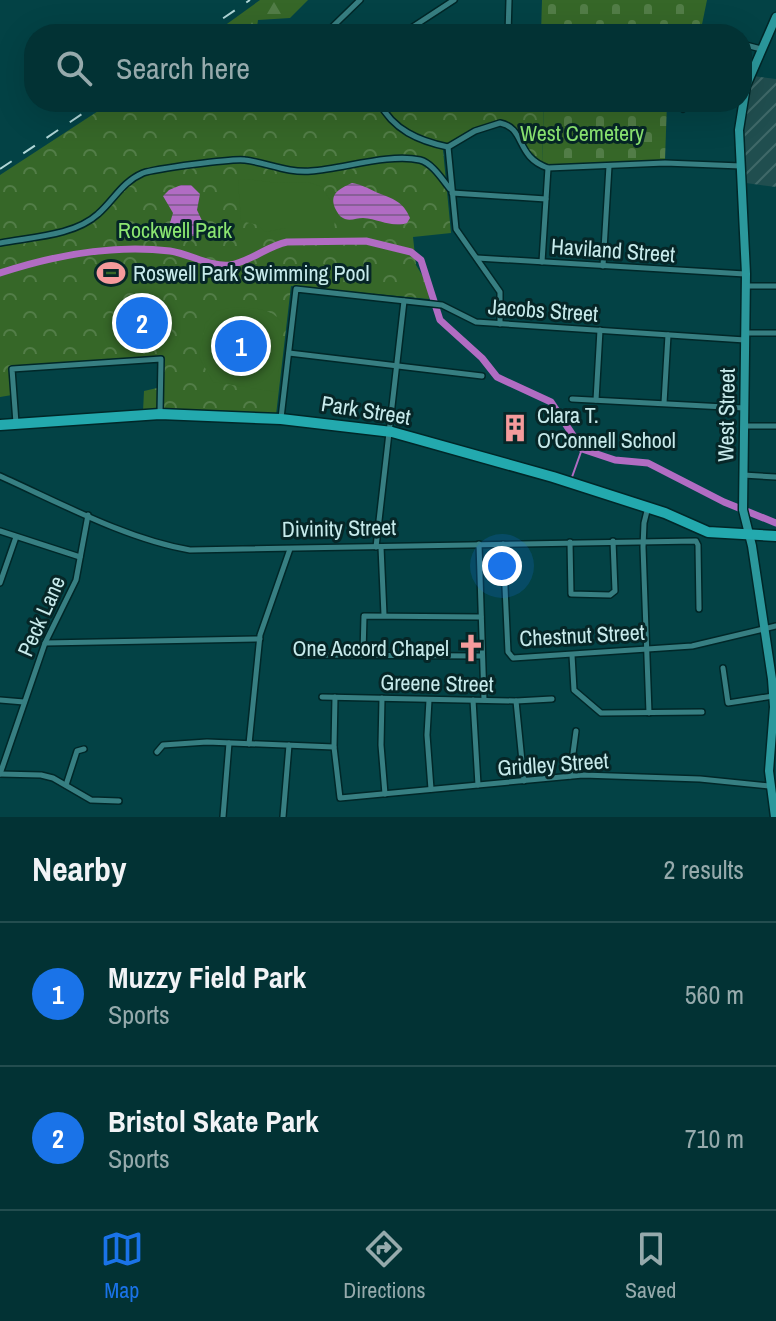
<!DOCTYPE html>
<html lang="en">
<head>
<meta charset="utf-8">
<style>
	body { margin:0; font-family:"Archivo Narrow",sans-serif; background:#103e40; color:#f1f3f6 }
	.you { position:absolute; left:502px; top:566px; width:28px; height:28px; margin:-20px; border:6px solid #fff; border-radius:50%; background:#1a73e8; box-shadow:0 0 0 12px #1a73e833 }
	.badge { display:grid; place-items:center; width:52px; height:52px; border-radius:50%; background:#1a73e8; color:#fff; font-size:26px; font-weight:700 }
	.pin { position:absolute; translate:-50% -50%; border:4px solid #fff; box-shadow:0 2px 8px #0006 }
	.list { margin:0; padding:0; list-style:none }
	h2 { display:flex; justify-content:space-between; align-items:center; height:104px; margin:0; padding:0 32px; font-size:34px }
	h2 small { font-size:26px; font-weight:400; color:#96aaac }
	.list li { display:grid; grid-template-columns:52px 1fr auto; gap:24px; align-items:center; box-sizing:border-box; height:144px; padding:0 32px; border-top:2px solid #234d4f }
	.list b { display:block; font-size:30px; white-space:nowrap }
	.list p { margin:0; font-size:26px; white-space:nowrap; color:#96aaac }
	.list em { font-size:26px; font-style:normal; color:#96aaac }
	.icon { flex:none; width:44px; height:44px; fill:none; stroke:currentColor; stroke-width:2; stroke-linecap:round; stroke-linejoin:round }
	.map { position:relative; flex:none; width:776px; height:817px; overflow:hidden }
	.search { position:absolute; background:#023234; box-shadow:0 8px 32px #0002; left:24px; right:24px; top:24px; height:88px; display:flex; align-items:center; gap:20px; box-sizing:border-box; padding:0 28px; border-radius:32px; color:#96aaac; font-size:30px }
	.sheet { height:392px; background:#023234 }
	nav { display:flex; justify-content:space-around; align-items:center; box-sizing:border-box; height:112px; border-top:2px solid #234d4f; background:#023234; font-size:22px; color:#96aaac }
	nav a { display:grid; justify-items:center; gap:4px }
	nav .on { color:#1a73e8 }
	.map>svg:first-child { display:block }
</style>
</head>
<body>
<div class="map">
<svg width="776" height="817" viewBox="0 0 776 817">
	<defs>
		<pattern id="industrial-furrows" width="10" height="10" patternUnits="userSpaceOnUse" patternTransform="scale(2)"><rect width="10" height="10" fill="#204e4f"/><path d="M-1 1l2-2M0 10L10 0M9 11l2-2" fill="none" stroke="#3f6868"/></pattern>
		<pattern id="forest-firs" width="22" height="20" patternUnits="userSpaceOnUse" patternTransform="scale(2)"><rect width="22" height="20" fill="#366728"/><path d="M5 1l3.5 6h-7zM16 11l3.5 6h-7z" fill="#527d47"/></pattern>
		<pattern id="cemetery-stones" width="16" height="16" patternUnits="userSpaceOnUse" patternTransform="scale(2)"><rect width="16" height="16" fill="#366728"/><path d="M2 7V4a2 2 0 0 1 4 0v3zM10 15v-3a2 2 0 0 1 4 0v3z" fill="#527d47"/></pattern>
		<pattern id="park-crowns" width="20" height="18" patternUnits="userSpaceOnUse" patternTransform="scale(2)"><rect width="20" height="18" fill="#366728"/><path d="M2 6a3 3 0 1 1 6 0M12 15a3 3 0 1 1 6 0" fill="none" stroke="#527d47"/></pattern>
		<pattern id="water-rules" width="6" height="5" patternUnits="userSpaceOnUse" patternTransform="scale(2)"><rect width="6" height="5" fill="#b16cc3"/><path d="M0 2.5h6" fill="none" stroke="#885f97"/></pattern>
	</defs>
	<rect width="100%" height="100%" fill="#034245"/>
	<path fill="url(#industrial-furrows)" d="M746,75L776,79V187L746,183L736,131L739,102H742V87Z"/>
	<path fill="url(#forest-firs)" d="M260,0H308L290,18L258,20L256,34H213Z"/>
	<g fill="url(#cemetery-stones)">
		<path d="M542,0H707L700,34H541Z"/>
		<path d="M544,102H667L665,160L579,165L542,164Z"/>
	</g>
	<path fill="url(#park-crowns)" d="M112,102H544L542,164L528,152L515,128L502,121L464,133L443,150L451,233L413,237L416,265L428,285L429,299L291,286L276,415L143,412L144,391L157,388V356L9,369L12,395L0,397V175Z"/>
	<g fill="#366728">
		<path d="M247,179L278,183L308,182L322,187L336,210L334,228H286L265,232L258,225L241,221L238,180Z"/>
		<path d="M134,303L150,310L153,329L147,339L156,341L155,344L144,341L140,334L132,331V305Z"/>
		<path d="M234,307C253,309 271,306 283,324L277,392L213,382L199,357L205,324L216,311Z"/>
	</g>
	<g fill="url(#water-rules)">
		<path d="M352,183C363,185 369,189 378,193C393,199 403,201 410,218L407,223C392,228 379,219 363,218C357,218 351,221 345,219C339,216 339,215 336,210C328,194 339,189 352,183Z"/>
		<path d="M181,185H191L200,194L197,210L205,227L198,237L183,234L169,226L173,213L163,196L169,190Z"/>
	</g>
	<g fill="none" stroke-linecap="round" stroke-linejoin="round">
		<path stroke="#b16cc3" stroke-width="2" d="M572,477L582,449"/>
		<path stroke="#b16cc3" stroke-width="7" d="M0,273C55,255 112,244 170,251C190,254 210,267 230,265C250,262 267,246 287,242L366,241L411,252L421,260L440,320L482,358L497,377L551,402L582,449L615,460L648,463L724,502L776,523"/>
		<defs>
			<g id="minor">
				<path d="M325,34L360,0"/>
				<path d="M402,34L454,0"/>
				<path d="M508,34L509,0"/>
				<path d="M742,44L761,49"/>
				<path d="M379,102C393,130 419,141 448,147"/>
				<path d="M683,109L689,102"/>
				<path d="M448,147L475,131L500,123C526,128 515,157 548,168L665,163L741,166"/>
				<path d="M448,147L456,229L500,292V324"/>
				<path d="M452,193L546,199"/>
				<path d="M0,243C31,237 74,236 98,214C114,200 122,182 143,173C154,169 234,158 245,160C268,163 287,173 311,171C343,169 389,153 420,160C432,163 442,179 450,189"/>
				<path d="M477,258L745,274"/>
				<path d="M542,262L548,168"/>
				<path d="M603,266L609,166"/>
				<path d="M746,286H776"/>
				<path d="M745,333H776"/>
				<path d="M289,353L482,376"/>
				<path d="M572,399L744,408"/>
				<path d="M596,400L600,330"/>
				<path d="M664,403L668,335"/>
				<path d="M281,418L296,289L442,305L476,322L745,340"/>
				<path d="M16,423L12,369L161,359L160,413"/>
				<path d="M745,426H776"/>
				<path d="M743,475L776,477"/>
				<path d="M0,476C60,503 126,539 190,550L696,541L698,545L699,609"/>
				<path d="M648,507L644,523L643,547L649,713"/>
				<path d="M0,531L80,557"/>
				<path d="M570,542L571,594L610,595L615,591L613,541"/>
				<path d="M479,544L484,700"/>
				<path d="M503,544L508,652L513,658L692,646L776,626"/>
				<path d="M376,547L404,301"/>
				<path d="M381,547L384,615"/>
				<path d="M0,583L16,537"/>
				<path d="M45,643L260,639"/>
				<path d="M363,654L364,616L481,617"/>
				<path d="M301,655L482,656"/>
				<path d="M572,655L574,690L601,713L702,712"/>
				<path d="M723,668L728,703L773,696"/>
				<path d="M322,697L516,701L552,699"/>
				<path d="M335,697L334,747L340,798L583,775L700,779L769,786"/>
				<path d="M382,698L381,745L385,794"/>
				<path d="M0,700L24,702"/>
				<path d="M429,700L427,735L431,789"/>
				<path d="M473,700L478,785"/>
				<path d="M516,701L524,781"/>
				<path d="M249,744L260,635L290,549"/>
				<path d="M157,752L163,745L207,742L334,747"/>
				<path d="M0,774L45,643L76,580L88,515"/>
				<path d="M0,774L41,775L53,778L91,800L119,801"/>
				<path d="M570,776L576,731"/>
				<path d="M66,785L77,751L84,749"/>
				<path d="M223,817L229,743"/>
				<path d="M283,817L289,745"/>
			</g>
			<path id="major" d="M775,817L769,771L774,707L772,679L752,546L743,510L746,274L739,130L746,86L776,17"/>
			<path id="highway" d="M0,425L160,414L281,419L392,432L553,477L665,513L708,532L776,536"/>
		</defs>
		<use href="#minor" stroke="#002728" stroke-width="8"/>
		<use href="#major" stroke="#002728" stroke-width="11"/>
		<use href="#highway" stroke="#002728" stroke-width="13"/>
		<use href="#minor" stroke="#377f82" stroke-width="5"/>
		<use href="#major" stroke="#2b989c" stroke-width="8"/>
		<use href="#highway" stroke="#23a9ae" stroke-width="10"/>
		<g stroke="#b0d6d7" stroke-width="2" stroke-dasharray="14 14" stroke-linecap="butt">
			<path d="M200,34L250,0"/>
			<path d="M0,169L100,102"/>
		</g>
	</g>
	<defs>
		<symbol id="stadium-bare" viewBox="-9 -9 18 18"><path d="M0-5a6.5 5 0 1 0 0 10a6.5 5 0 1 0 0-10ZM-3.5-1.8h7v3.6h-7Z" fill="#f59b9c" stroke="#062627" stroke-width="2.5" paint-order="stroke"/></symbol>
		<symbol id="building-bare" viewBox="-9 -9 18 18"><path d="M-4-6H4V6H1V3H-1V6H-4ZM-2.5-4.3h1.7v1.8h-1.7ZM.8-4.3h1.7v1.8H.8ZM-2.5-1h1.7V.8h-1.7ZM.8-1h1.7V.8H.8Z" fill="#f59b9c" stroke="#062627" stroke-width="2.5" paint-order="stroke"/></symbol>
		<symbol id="church-bare" viewBox="-9 -9 18 18"><path d="M-1.2-6h2.4v3.5h3.3v2.4h-3.3V6h-2.4V-.1h-3.3v-2.4h3.3Z" fill="#f59b9c" stroke="#062627" stroke-width="2.5" paint-order="stroke"/></symbol>
	</defs>
	<g fill-rule="evenodd">
		<use href="#stadium-bare" x="91" y="253" width="40" height="40"/>
		<use href="#building-bare" x="495" y="408" width="40" height="40"/>
		<use href="#church-bare" x="451" y="628" width="40" height="40"/>
	</g>
	<g text-anchor="middle" stroke-width="6" stroke-linejoin="round" paint-order="stroke">
		<g font-size="22" fill="#8be671" stroke="#062627">
			<text x="582" y="141">West Cemetery</text>
			<text x="175" y="238">Rockwell Park</text>
		</g>
		<g font-size="22" fill="#c7eaeb" stroke="#062627">
			<text transform="translate(613 250) rotate(4)" y="8">Haviland Street</text>
			<text transform="translate(543 310) rotate(4)" y="8">Jacobs Street</text>
			<text transform="translate(366 410) rotate(9)" y="8">Park Street</text>
			<text transform="translate(726 415) rotate(-89)" y="8">West Street</text>
			<text transform="translate(339 528) rotate(-1)" y="8">Divinity Street</text>
			<text transform="translate(41 616) rotate(-66)" y="8">Peck Lane</text>
			<text transform="translate(582 635) rotate(-3)" y="8">Chestnut Street</text>
			<text transform="translate(437 683) rotate(1)" y="8">Greene Street</text>
			<text transform="translate(553 764) rotate(-4)" y="8">Gridley Street</text>
		</g>
		<g font-size="22" fill="#c7eaeb" stroke="#062627" text-anchor="start">
			<text x="133" y="281">Roswell Park Swimming Pool</text>
			<text x="537" y="423">Clara T.<tspan x="537" dy="25">O'Connell School</tspan></text>
			<text x="449" y="656" text-anchor="end">One Accord Chapel</text>
		</g>
	</g>
</svg>
<div class="you"></div>
<div class="pin badge" style="left:241px;top:346px">1</div>
<div class="pin badge" style="left:142px;top:323px">2</div>
<div class="search"><svg class="icon" aria-label="search" viewBox="0 0 24 24"><circle cx="10" cy="10" r="6"/><path d="M15 15l6 6"/></svg>Search here</div>
</div>
<section class="sheet">
<h2>Nearby<small>2 results</small></h2>
<ul class="list">
<li><span class="badge">1</span><div><b>Muzzy Field Park</b><p>Sports</p></div><em>560 m</em></li>
<li><span class="badge">2</span><div><b>Bristol Skate Park</b><p>Sports</p></div><em>710 m</em></li>
</ul>
</section>
<nav>
<a class="on"><svg class="icon" aria-label="map" viewBox="0 0 24 24"><path d="M3 6l6-2 6 2 6-2v14l-6 2-6-2-6 2zM9 4v14M15 6v14"/></svg>Map</a>
<a><svg class="icon" aria-label="directions" viewBox="0 0 24 24"><path d="M12 3l9 9-9 9-9-9zM9 14v-3h6M13 9l2 2-2 2"/></svg>Directions</a>
<a><svg class="icon" aria-label="saved" viewBox="0 0 24 24"><path d="M7 4h10v16l-5-4-5 4z"/></svg>Saved</a>
</nav>
</body>
</html>
